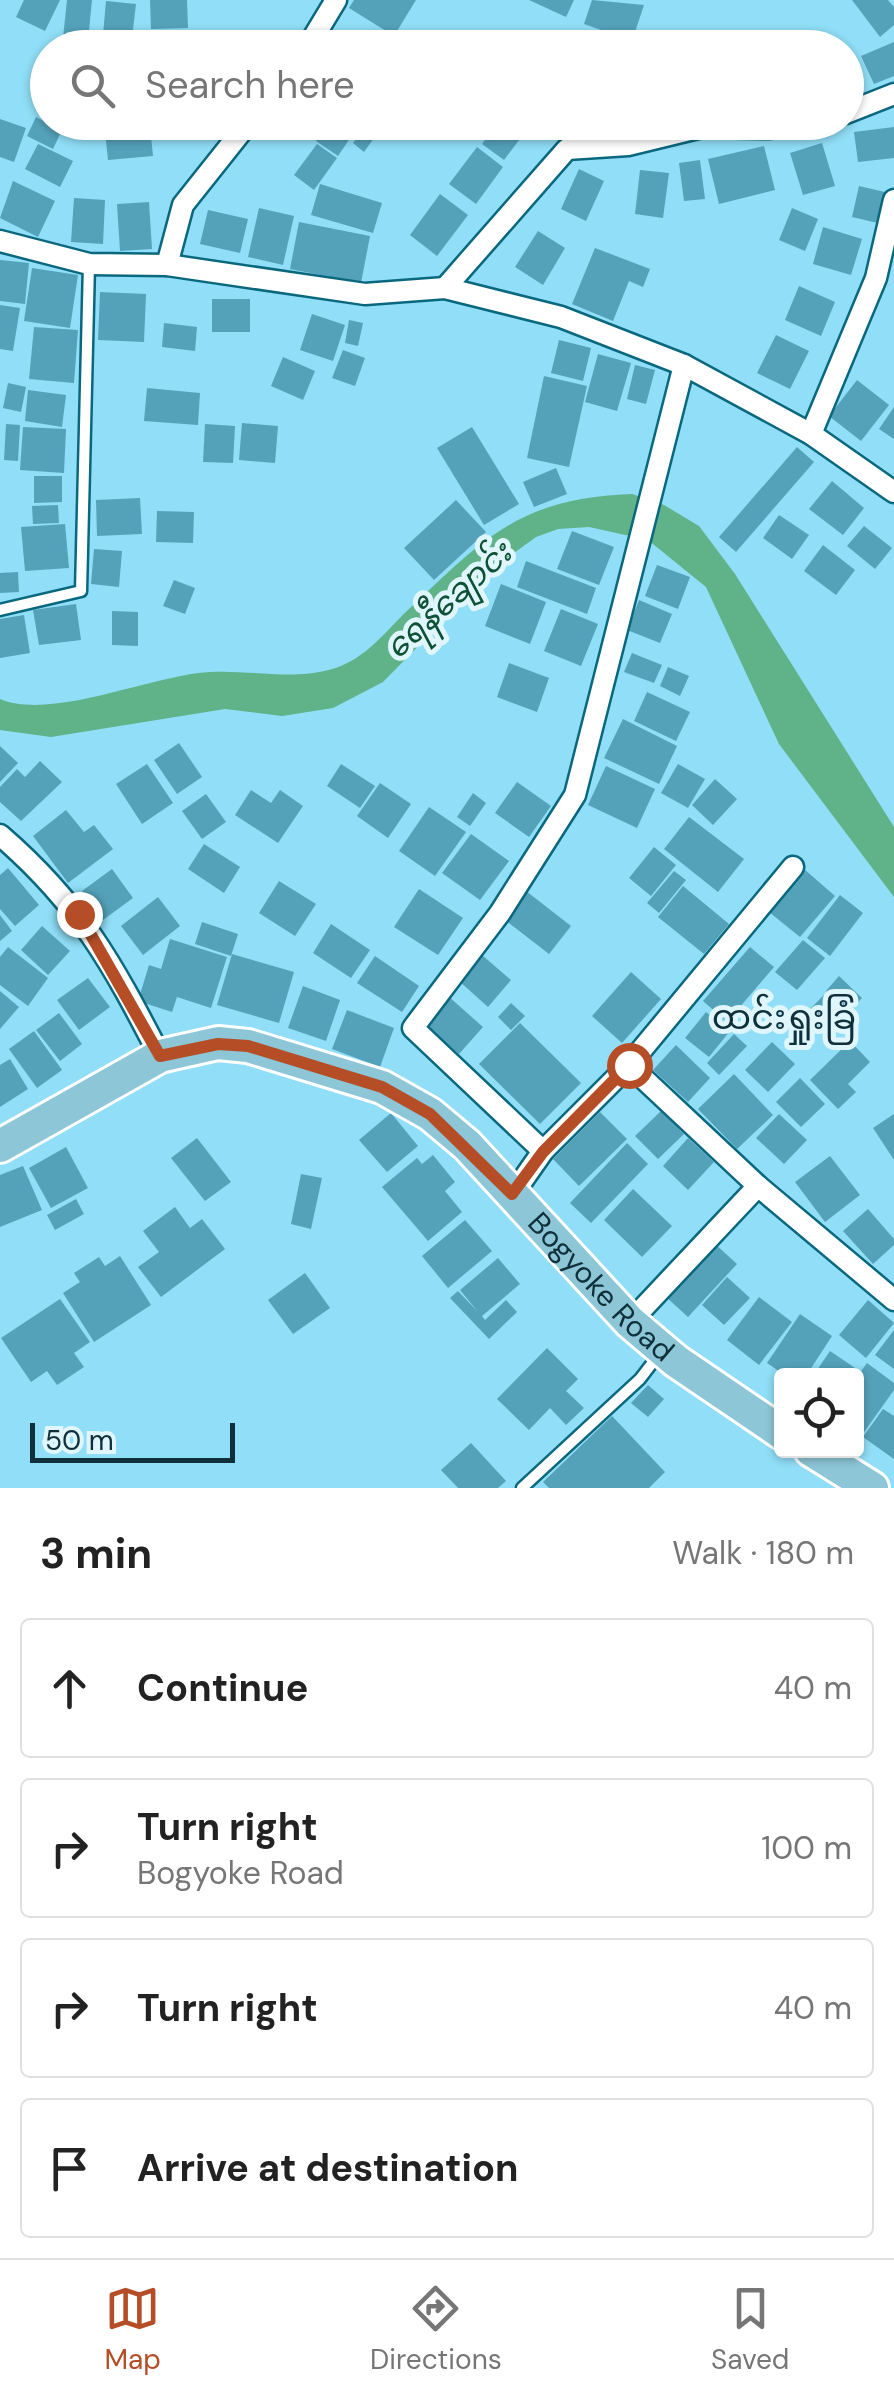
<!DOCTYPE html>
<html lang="en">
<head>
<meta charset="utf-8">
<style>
	body { margin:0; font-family:"DM Sans","Noto Sans Myanmar",sans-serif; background:#f6f6f6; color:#222 }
	.controls { position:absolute; right:30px; bottom:30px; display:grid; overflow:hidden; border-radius:10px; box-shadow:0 2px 8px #0004 }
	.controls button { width:90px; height:90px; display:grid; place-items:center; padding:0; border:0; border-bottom:2px solid #e0e0e0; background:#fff; color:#222; font:50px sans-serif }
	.scale { position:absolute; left:30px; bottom:25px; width:205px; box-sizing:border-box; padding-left:10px; border:5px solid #0f303a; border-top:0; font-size:28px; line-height:35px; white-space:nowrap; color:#0f303a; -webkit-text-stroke:8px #e0f6fd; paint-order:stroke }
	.stop { position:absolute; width:30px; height:30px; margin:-22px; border:8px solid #b54e26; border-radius:50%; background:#fff }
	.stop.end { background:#b54e26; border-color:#fff; box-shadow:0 2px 10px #0008 }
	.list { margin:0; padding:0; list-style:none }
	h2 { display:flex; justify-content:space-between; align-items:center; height:130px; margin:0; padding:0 40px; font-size:42px }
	h2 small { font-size:32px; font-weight:400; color:#767676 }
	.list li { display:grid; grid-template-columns:65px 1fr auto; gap:30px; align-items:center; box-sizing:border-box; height:140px; margin:0 20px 20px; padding:0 20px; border:2px solid #e0e0e0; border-radius:10px }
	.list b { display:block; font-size:38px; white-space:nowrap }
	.list p { margin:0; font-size:32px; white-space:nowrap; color:#767676 }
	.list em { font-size:32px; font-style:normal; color:#767676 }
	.icon { flex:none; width:55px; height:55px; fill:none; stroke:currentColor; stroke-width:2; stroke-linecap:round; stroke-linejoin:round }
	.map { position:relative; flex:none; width:894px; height:1488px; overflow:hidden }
	.search { position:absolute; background:#fff; box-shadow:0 2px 8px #0004; left:30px; right:30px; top:30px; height:110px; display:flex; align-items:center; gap:25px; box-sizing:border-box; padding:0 35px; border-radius:55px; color:#767676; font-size:38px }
	.sheet { height:770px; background:#fff }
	nav { display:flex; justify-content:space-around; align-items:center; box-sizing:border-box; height:140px; border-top:2px solid #e0e0e0; background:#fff; font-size:28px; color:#767676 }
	nav a { display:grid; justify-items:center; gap:5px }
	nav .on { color:#b54e26 }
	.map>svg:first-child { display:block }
</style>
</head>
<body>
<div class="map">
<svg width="894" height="1488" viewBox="0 0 894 1488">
	<rect width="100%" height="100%" fill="#90def7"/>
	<path fill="#60b289" d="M632,494L664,505L699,526L735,574L894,827V897L779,744L706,587L648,540L589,527L558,529L536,537L500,563L383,682L333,708L282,716L225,709L51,737L0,730V699C52,721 152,675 210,672C259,669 315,687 359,656C377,644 393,624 409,609C485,537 521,498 632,494Z"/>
	<g fill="#54a2ba">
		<path d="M24,0H60L45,31L16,17Z"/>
		<path d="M67,0H92L88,41L63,38Z"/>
		<path d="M150,0H187L188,28L151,29Z"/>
		<path d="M354,0H416L394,36L349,8Z"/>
		<path d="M529,0H574L566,17Z"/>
		<path d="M592,0L644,5L632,41L584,24Z"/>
		<path d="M852,0H888L894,7V25L880,37Z"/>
		<path d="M106,1L136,4L132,38L103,35Z"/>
		<path d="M232,38L246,48H225Z"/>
		<path d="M894,42V76L874,84L861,56Z"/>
		<path d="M36,117L62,130L53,149L27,136Z"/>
		<path d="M0,119L26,128L14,162L0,157Z"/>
		<path d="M329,122H361L338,156L316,141Z"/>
		<path d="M498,122L531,124L504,160L482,144Z"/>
		<path d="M368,123L379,131L364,152L353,143Z"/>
		<path d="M150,126L153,156L108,160L105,131Z"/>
		<path d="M894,127V158L858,162L854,132Z"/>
		<path d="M822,143L835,186L803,195L790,153Z"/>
		<path d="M38,144L73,161L60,187L25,169Z"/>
		<path d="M317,144L337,158L314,190L294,175Z"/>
		<path d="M764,146L775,190L719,204L708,159Z"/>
		<path d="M477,147L503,167L476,204L449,184Z"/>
		<path d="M700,160L705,199L684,201L679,163Z"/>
		<path d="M579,169L604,181L586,221L561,209Z"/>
		<path d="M640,170L669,173L663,218L635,214Z"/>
		<path d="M13,181L55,201L38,237L0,218Z"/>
		<path d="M320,184L382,203L373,233L311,215Z"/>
		<path d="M859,186L889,193L882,224L852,217Z"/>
		<path d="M440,194L468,215L437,256L410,235Z"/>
		<path d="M74,198L105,200L103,244L71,242Z"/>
		<path d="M149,202L152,249L120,251L117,204Z"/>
		<path d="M259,208L294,216L283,265L248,257Z"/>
		<path d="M792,208L818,219L805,251L779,240Z"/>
		<path d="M208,210L248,219L240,253L200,244Z"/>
		<path d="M299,222L370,236L361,283L290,269Z"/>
		<path d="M823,227L862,239L851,275L813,264Z"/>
		<path d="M538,231L565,248L543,285L515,267Z"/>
		<path d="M595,248L650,269L643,287L629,281L613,321L572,304Z"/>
		<path d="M0,260L29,263L25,304L0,301Z"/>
		<path d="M32,268L78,275L70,328L24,321Z"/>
		<path d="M799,286L835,302L821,336L785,320Z"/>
		<path d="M100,292L146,294L144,342L98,340Z"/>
		<rect x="212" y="299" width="38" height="33"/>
		<path d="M0,305L20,308L13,351L0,349Z"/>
		<path d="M312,314L345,325L333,361L300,350Z"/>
		<path d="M349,320L363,323L358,346L345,343Z"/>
		<path d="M164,323L197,327L195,351L162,347Z"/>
		<path d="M34,327L78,330L74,383L29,379Z"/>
		<path d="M776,335L809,351L790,389L757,373Z"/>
		<path d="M559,340L591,348L583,381L551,373Z"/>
		<path d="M343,350L365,358L355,386L332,378Z"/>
		<path d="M598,354L631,363L617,411L585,402Z"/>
		<path d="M283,357L315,371L303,400L271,386Z"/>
		<path d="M635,365L655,370L646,404L627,399Z"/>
		<path d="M544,376L587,386L569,467L527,458Z"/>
		<path d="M857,380L889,405L861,441L829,416Z"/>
		<path d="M8,383L26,387L21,412L3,408Z"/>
		<path d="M147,388L200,393L198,425L144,421Z"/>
		<path d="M28,390L66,395L62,427L25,421Z"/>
		<path d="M894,407V439L879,429Z"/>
		<path d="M242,423L278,426L275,463L239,460Z"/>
		<path d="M6,424L20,425L18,461L4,460Z"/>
		<path d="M205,424L235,426L233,463L203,462Z"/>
		<path d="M23,427L66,429L64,473L20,470Z"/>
		<path d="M472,427L519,504L484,525L437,448Z"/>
		<path d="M797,447L814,462L736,552L719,537Z"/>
		<path d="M556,468L567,494L534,507L523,482Z"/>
		<path d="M34,476H62V502L34,503Z"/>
		<path d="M832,481L864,508L843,535L809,509Z"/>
		<path d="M140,498L142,534L97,536L96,500Z"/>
		<path d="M456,500L486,532L434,580L404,548Z"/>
		<path d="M58,505L59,523L33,524L32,506Z"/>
		<path d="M157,511L194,512L193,543L156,542Z"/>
		<path d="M779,515L809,535L792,559L763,538Z"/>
		<path d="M65,524L69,568L25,571L21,527Z"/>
		<path d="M864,526L892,548L875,569L847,546Z"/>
		<path d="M572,531L614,547L599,585L557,569Z"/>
		<path d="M823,545L855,570L836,595L804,571Z"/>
		<path d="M94,549L122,551L119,587L91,584Z"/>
		<path d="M526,561L596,588L587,614L517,587Z"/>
		<path d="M657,565L690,577L678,609L645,596Z"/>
		<path d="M18,572L19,592L0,593V573Z"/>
		<path d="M174,580L195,588L185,614L163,606Z"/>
		<path d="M501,584L546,602L530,644L485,626Z"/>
		<path d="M639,600L672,614L660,643L627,630Z"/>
		<path d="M76,604L81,640L39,645L33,610Z"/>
		<path d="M561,609L598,624L581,666L544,651Z"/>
		<path d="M112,611L138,612V646L112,645Z"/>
		<path d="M24,615L30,653L0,658V619Z"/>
		<path d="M632,653L662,665L654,683L624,672Z"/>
		<path d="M509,663L549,678L537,712L497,697Z"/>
		<path d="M668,667L689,676L680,696L660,686Z"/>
		<path d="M647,692L690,712L676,741L634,721Z"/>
		<path d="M623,719L677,746L659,784L604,758Z"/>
		<path d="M179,743L202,777L177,794L154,760Z"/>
		<path d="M0,746L18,763L0,782Z"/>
		<path d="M40,761L62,782L21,821L0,802V787L17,769L25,777Z"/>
		<path d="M147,764L173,803L142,824L116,784Z"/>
		<path d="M341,764L375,786L360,808L327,786Z"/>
		<path d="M678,764L705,779L688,808L661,793Z"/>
		<path d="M606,766L655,789L637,828L588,805Z"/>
		<path d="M715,779L737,799L713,825L692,805Z"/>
		<path d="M517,782L551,806L529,837L495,813Z"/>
		<path d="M380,783L411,804L388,838L357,816Z"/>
		<path d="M251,790L271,803L280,790L303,806L278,843L235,815Z"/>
		<path d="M473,793L486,803L470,826L457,817Z"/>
		<path d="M206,794L226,822L202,839L182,811Z"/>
		<path d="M429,807L466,832L435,876L399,851Z"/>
		<path d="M66,810L84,832L94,825L113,849L68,883L33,836Z"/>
		<path d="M689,817L744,859L718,892L664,849Z"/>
		<path d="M471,834L509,861L480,900L442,873Z"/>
		<path d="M204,844L240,867L224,893L188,869Z"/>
		<path d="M654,847L676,865L651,896L629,878Z"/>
		<path d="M8,868L39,905L15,926L0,909V875Z"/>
		<path d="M112,869L133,898L103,920L82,891Z"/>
		<path d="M804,869L835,896L800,937L769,912Z"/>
		<path d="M674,871L686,880L659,913L647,903Z"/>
		<path d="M279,881L316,904L295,936L259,913Z"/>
		<path d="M683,886L729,924L704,954L658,917Z"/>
		<path d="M419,889L463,918L438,955L394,927Z"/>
		<path d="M526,891L571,926L549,954L505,920Z"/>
		<path d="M840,895L863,913L830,956L807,938Z"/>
		<path d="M158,897L180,926L143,955L121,926Z"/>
		<path d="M0,915L12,931L0,941Z"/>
		<path d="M202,922L238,934L231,956L195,944Z"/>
		<path d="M331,924L370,950L351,978L313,953Z"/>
		<path d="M42,926L70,951L48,975L21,950Z"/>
		<path d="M170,939L227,957L211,1008L177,997L172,1012L138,1001L149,965L161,969Z"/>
		<path d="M803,940L825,958L797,990L775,972Z"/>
		<path d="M8,947L48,978L28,1006L0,985V957Z"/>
		<path d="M750,947L774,967L727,1022L703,1001Z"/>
		<path d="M232,954L294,972L279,1023L217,1005Z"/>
		<path d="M482,955L511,980L488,1007L459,981Z"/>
		<path d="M375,956L419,986L402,1012L357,983Z"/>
		<path d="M631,972L661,999L622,1043L592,1016Z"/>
		<path d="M839,976L862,998L849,1012L826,991Z"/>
		<path d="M88,978L110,1007L79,1030L57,1000Z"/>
		<path d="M303,986L340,1000L326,1041L288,1028Z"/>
		<path d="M0,991L19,1007L0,1029Z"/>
		<path d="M824,995L846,1015L833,1029L811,1008Z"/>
		<path d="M448,996L483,1027L459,1054L424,1023Z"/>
		<path d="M511,1003L525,1016L511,1030L498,1017Z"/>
		<path d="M347,1010L394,1028L380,1067L332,1049Z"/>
		<path d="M706,1012L730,1031L709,1057L685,1038Z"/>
		<path d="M59,1013L82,1044L60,1061L36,1030Z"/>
		<path d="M520,1023L581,1083L540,1124L479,1064Z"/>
		<path d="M34,1031L62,1070L37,1088L9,1049Z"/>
		<path d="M734,1034L747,1046L719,1075L707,1063Z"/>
		<path d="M850,1041L870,1062L848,1084L856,1092L838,1109L810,1080Z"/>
		<path d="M772,1042L795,1064L768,1092L745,1070Z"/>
		<path d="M676,1045L710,1078L688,1102L653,1070Z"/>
		<path d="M10,1059L28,1089L0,1107V1065Z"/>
		<path d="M734,1074L773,1115L737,1149L698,1109Z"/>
		<path d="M800,1078L825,1104L801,1127L776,1102Z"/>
		<path d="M661,1111L684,1134L658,1159L635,1136Z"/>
		<path d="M600,1112L627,1139L579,1186L553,1159Z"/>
		<path d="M391,1113L418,1146L387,1172L359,1140Z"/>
		<path d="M779,1114L807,1140L784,1164L756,1138Z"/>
		<path d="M894,1114V1160L873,1128Z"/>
		<path d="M197,1138L231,1182L205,1201L171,1158Z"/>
		<path d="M688,1138L714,1162L688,1190L663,1166Z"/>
		<path d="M627,1143L648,1164L591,1223L570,1203Z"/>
		<path d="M66,1147L88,1188L51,1208L29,1168Z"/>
		<path d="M433,1155L455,1182L445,1191L462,1212L428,1241L382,1187L417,1158L422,1164Z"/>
		<path d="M830,1156L860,1195L825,1222L795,1182Z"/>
		<path d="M23,1166L42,1210L0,1227V1175Z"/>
		<path d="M301,1174L322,1178L311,1229L291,1224Z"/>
		<path d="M633,1189L672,1226L642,1257L604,1220Z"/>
		<path d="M76,1199L84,1214L55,1230L47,1215Z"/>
		<path d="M175,1207L190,1228L202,1219L225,1249L161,1297L138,1267L159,1252L143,1231Z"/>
		<path d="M868,1209L894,1239V1245L873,1264L843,1231Z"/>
		<path d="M465,1220L492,1251L448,1288L422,1256Z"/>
		<path d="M714,1243L737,1264L688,1317L665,1296Z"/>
		<path d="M120,1256L151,1305L94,1342L63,1293L80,1282L74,1273L99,1257L105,1266Z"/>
		<path d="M498,1258L520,1284L482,1316L485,1320L506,1300L517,1312L489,1339L450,1298L458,1291L478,1312L460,1290Z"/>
		<path d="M305,1273L330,1308L293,1334L268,1300Z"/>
		<path d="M727,1277L750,1298L724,1325L702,1305Z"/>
		<path d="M759,1297L792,1322L759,1365L727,1340Z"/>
		<path d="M60,1299L90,1342L74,1353L84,1367L57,1385L47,1371L31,1382L1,1338Z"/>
		<path d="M868,1300L894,1323L866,1358L839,1335Z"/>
		<path d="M800,1314L832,1336L806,1376H786L767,1363Z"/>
		<path d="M894,1330V1369L875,1355Z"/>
		<path d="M547,1348L578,1379L566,1391L584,1408L566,1425L550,1408L529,1430L497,1399Z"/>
		<path d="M830,1351L858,1370L854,1376H813Z"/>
		<path d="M867,1363L894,1383V1390L862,1435L856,1431V1378Z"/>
		<path d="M648,1385L664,1399L648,1417L631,1403Z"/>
		<path d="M883,1409L894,1416V1459L863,1437Z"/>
		<path d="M612,1416L665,1472L649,1488H549L543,1482Z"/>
		<path d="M471,1443L506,1481L498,1488H458L441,1470Z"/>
	</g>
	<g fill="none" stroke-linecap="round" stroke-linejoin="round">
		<defs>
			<g id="service">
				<path d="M0,610L81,591L89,264"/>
				<path d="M522,1488L640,1379L660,1353"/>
			</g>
			<g id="minor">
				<path d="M307,48L336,0"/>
				<path d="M846,113L894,94"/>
				<path d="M0,241L89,264L167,265L365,294L445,288L561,317L684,365L811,434L894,492"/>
				<path d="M167,265L183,205L249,122"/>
				<path d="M445,288L567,149L628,145L702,127L768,128L818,122"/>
				<path d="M811,434L876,278L894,200"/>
				<path d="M0,835C80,904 112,963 160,1056"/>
				<path d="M629,1065L758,1186L894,1300"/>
				<path d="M543,1151L413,1028L500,913L575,795L684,365"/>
				<path d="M513,1194L543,1151L629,1065L793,867"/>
				<path d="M630,1322L758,1186"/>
			</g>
			<g id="primary">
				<path id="s1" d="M0,1146L160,1056L218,1043L248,1046L382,1087L430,1114L467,1145L630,1322L676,1361L782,1433"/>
				<path d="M811,1450L872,1488"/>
			</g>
		</defs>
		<use href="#service" stroke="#0a687e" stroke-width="15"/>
		<use href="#minor" stroke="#0a687e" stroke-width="25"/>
		<use href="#primary" stroke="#fff" stroke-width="38"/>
		<use href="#service" stroke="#fff" stroke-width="10"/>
		<use href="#minor" stroke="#fff" stroke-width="20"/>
		<use href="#primary" stroke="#8cc6d7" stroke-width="32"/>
	</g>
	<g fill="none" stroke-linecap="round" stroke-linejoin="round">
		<path stroke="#b54e26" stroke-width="12" d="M79,914L160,1056L218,1044L248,1046L382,1087L430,1114L512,1194L543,1152L629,1065"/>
	</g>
	<g text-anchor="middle" stroke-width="10" stroke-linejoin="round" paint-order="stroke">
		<g font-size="30" fill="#0f303a" stroke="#e0f6fd">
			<text dy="10" stroke="none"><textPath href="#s1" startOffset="712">Bogyoke Road</textPath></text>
		</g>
		<g font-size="32" font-style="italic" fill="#0f5135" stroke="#e0f6fd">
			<text transform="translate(448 600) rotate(-42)" y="11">ရေနီချောင်း</text>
		</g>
		<g font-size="35" fill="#0f303a" stroke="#e0f6fd">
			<text x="784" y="1029">ထင်းရှုးခြံ</text>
		</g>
	</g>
</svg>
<div class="controls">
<button><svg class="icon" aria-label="locate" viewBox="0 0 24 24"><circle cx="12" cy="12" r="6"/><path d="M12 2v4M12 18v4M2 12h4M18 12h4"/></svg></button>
</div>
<div class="scale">50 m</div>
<div class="stop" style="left:629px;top:1065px"></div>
<div class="stop end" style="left:79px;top:914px"></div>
<div class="search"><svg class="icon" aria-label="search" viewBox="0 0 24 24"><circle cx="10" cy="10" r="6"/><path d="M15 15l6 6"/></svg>Search here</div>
</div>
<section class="sheet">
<h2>3 min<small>Walk · 180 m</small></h2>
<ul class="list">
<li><svg class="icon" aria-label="ahead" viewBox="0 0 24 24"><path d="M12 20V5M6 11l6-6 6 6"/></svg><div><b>Continue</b></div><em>40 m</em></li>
<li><svg class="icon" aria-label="right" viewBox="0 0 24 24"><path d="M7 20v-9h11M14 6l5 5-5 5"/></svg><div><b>Turn right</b><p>Bogyoke Road</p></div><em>100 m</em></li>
<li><svg class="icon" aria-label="right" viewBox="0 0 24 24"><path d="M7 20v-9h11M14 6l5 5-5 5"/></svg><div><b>Turn right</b></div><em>40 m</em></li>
<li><svg class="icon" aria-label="arrive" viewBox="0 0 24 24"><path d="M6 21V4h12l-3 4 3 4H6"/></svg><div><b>Arrive at destination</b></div></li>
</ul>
</section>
<nav>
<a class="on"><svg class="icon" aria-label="map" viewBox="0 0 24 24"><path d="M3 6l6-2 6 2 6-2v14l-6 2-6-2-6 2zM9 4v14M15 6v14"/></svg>Map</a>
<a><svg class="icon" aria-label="directions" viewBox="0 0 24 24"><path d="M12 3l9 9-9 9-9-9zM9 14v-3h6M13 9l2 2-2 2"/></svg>Directions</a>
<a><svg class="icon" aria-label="saved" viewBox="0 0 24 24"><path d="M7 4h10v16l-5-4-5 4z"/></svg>Saved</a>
</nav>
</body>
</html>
